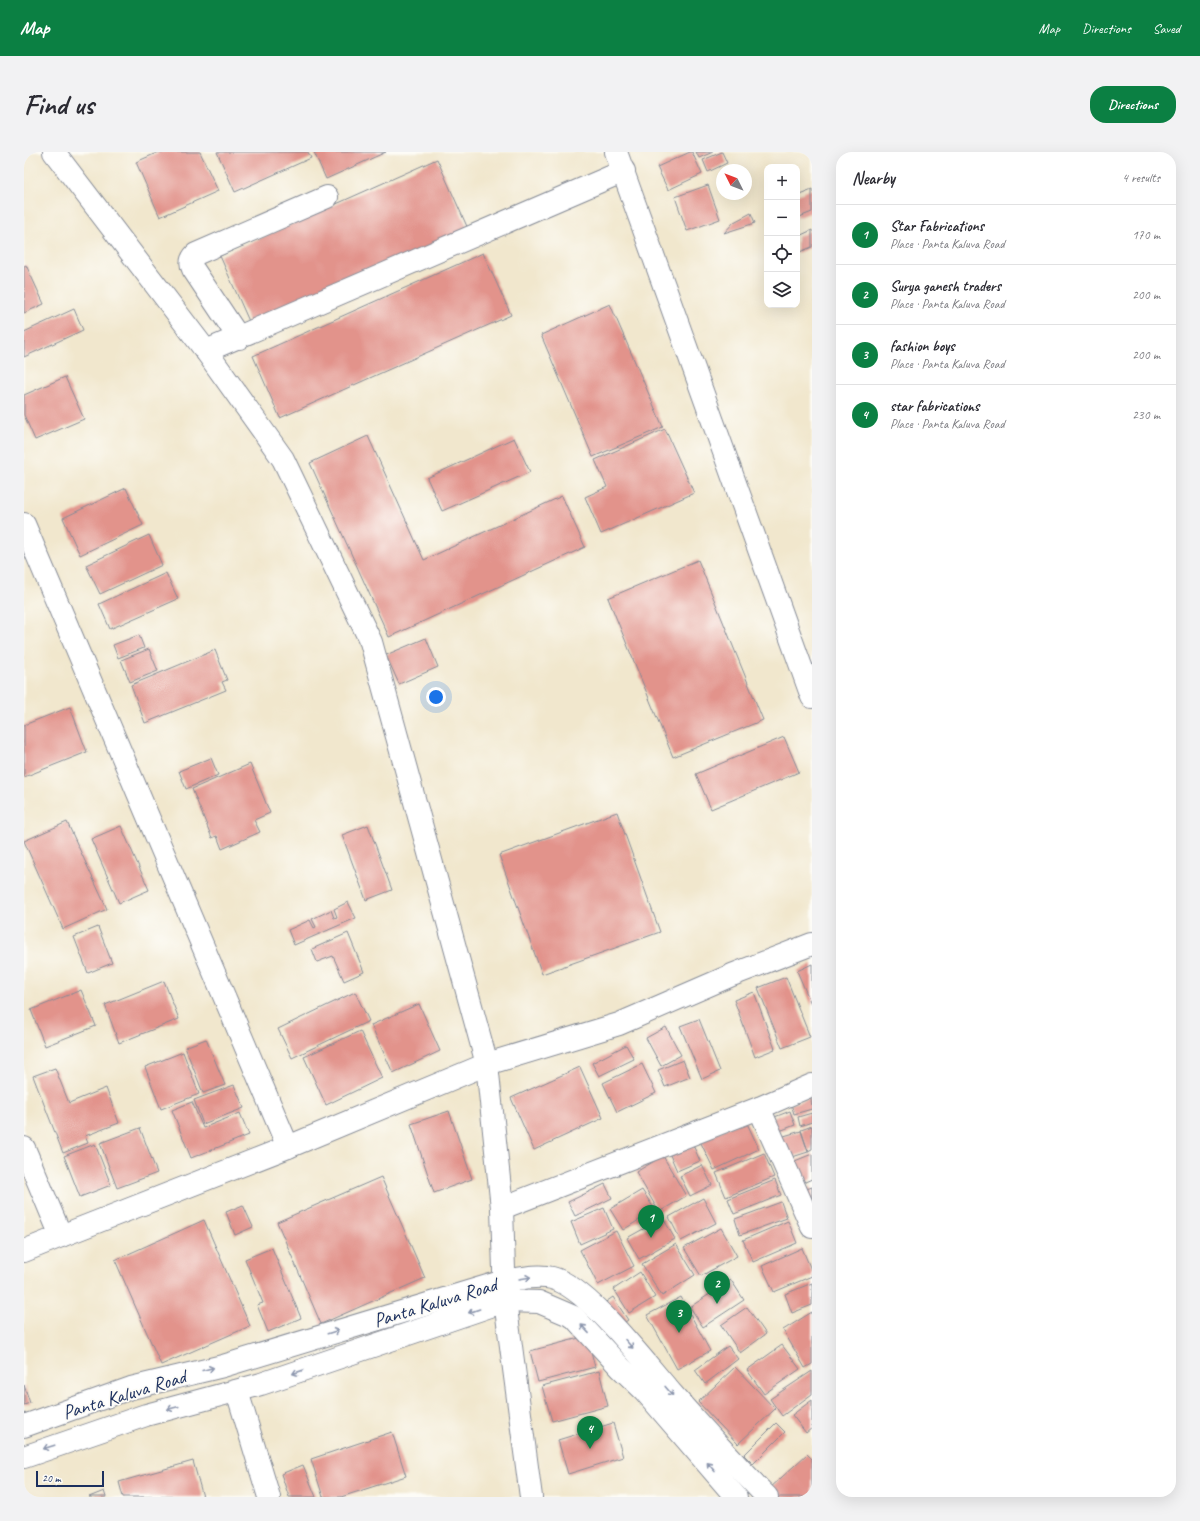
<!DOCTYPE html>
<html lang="en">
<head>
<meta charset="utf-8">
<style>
	body { margin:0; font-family:Caveat,sans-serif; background:#f2f2f3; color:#2b2b33 }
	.controls { position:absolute; right:12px; top:12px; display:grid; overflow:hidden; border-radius:8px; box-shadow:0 4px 16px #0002 }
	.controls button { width:36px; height:36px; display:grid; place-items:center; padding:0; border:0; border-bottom:1px solid #e1e1e2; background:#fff; color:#2b2b33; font:20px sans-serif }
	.compass { position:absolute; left:692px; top:12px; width:36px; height:36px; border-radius:50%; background:#fff; box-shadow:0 4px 16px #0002; rotate:312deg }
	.scale { position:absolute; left:12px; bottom:10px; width:68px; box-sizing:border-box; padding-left:4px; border:2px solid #1b2f5e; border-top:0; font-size:11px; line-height:14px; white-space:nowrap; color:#1b2f5e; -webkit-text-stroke:3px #fdfcf7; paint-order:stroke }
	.you { position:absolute; left:412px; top:545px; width:14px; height:14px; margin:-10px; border:3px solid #fff; border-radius:50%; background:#1a73e8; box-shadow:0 0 0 6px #1a73e833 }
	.badge { display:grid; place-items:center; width:26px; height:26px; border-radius:50%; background:#0b8043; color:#fff; font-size:13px; font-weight:700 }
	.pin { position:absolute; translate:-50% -33px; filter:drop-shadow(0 1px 2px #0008) }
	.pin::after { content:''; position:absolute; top:21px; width:14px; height:12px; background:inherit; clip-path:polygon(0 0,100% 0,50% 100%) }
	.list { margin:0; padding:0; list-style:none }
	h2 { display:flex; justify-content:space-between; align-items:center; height:52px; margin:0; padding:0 16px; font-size:17px }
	h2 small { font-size:13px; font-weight:400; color:#7c7c81 }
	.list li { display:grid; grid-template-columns:26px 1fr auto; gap:12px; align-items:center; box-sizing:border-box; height:60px; padding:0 16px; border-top:1px solid #e1e1e2 }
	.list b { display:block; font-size:15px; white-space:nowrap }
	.list p { margin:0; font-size:13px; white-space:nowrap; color:#7c7c81 }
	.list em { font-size:13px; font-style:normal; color:#7c7c81 }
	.icon { flex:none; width:22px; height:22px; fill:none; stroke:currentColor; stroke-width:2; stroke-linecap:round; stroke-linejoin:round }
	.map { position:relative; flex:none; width:788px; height:1345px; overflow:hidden; border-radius:16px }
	header { display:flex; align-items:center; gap:24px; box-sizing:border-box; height:56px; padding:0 20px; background:#0b8043; color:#fff }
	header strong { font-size:19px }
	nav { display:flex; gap:22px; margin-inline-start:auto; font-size:14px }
	.intro { display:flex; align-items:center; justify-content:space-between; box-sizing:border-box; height:96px; padding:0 24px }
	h1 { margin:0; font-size:28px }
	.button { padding:10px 18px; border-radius:16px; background:#0b8043; color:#fff; font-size:14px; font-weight:700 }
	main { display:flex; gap:24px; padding:0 24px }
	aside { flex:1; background:#fff; border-radius:16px; box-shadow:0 4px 16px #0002 }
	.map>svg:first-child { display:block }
</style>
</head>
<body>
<header>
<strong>Map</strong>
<nav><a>Map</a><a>Directions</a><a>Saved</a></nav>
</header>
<div class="intro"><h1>Find us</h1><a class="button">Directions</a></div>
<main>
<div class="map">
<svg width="788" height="1345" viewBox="0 0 788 1345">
	<rect width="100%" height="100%" fill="#fdfcf7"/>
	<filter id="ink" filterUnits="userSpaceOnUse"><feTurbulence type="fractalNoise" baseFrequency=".025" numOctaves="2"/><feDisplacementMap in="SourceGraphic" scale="8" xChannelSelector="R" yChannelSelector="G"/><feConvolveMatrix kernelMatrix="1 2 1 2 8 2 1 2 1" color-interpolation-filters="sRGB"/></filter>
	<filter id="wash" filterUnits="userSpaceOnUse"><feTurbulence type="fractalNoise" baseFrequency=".012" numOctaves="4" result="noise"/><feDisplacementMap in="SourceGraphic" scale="16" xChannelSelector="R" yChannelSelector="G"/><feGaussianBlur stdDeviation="0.9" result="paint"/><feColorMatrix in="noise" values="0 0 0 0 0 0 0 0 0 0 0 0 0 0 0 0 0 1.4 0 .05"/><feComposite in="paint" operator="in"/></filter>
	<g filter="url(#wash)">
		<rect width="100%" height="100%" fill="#f1e7cd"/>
		<g id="blocks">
			<g fill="#e2938b">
				<path d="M135,0H176L194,39L136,65L112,10Z"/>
				<path d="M193,0H284L287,6L211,40Z"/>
				<path d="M290,0H362L302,27Z"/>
				<path d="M666,0H668L678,22L644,38L633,15Z"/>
				<path d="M672,0H689L675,6Z"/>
				<path d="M698,0L703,11L684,20L679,8Z"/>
				<path d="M413,7L445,79L228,176L196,104Z"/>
				<path d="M684,33L696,67L663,79L651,45Z"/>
				<path d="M788,37V60L773,66V43Z"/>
				<path d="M727,61L731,71L700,81L710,70Z"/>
				<path d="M788,78V95L773,101V85Z"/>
				<path d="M459,101L487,163L256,266L229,204Z"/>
				<path d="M2,113L20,152L0,161V114Z"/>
				<path d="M586,152L639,275L569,305L517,183Z"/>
				<path d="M50,157L59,178L0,205V180Z"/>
				<path d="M41,225L60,267L11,288L0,263V243Z"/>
				<path d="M641,277L670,341L577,382L561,345L583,335L571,308Z"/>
				<path d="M344,284L400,408L538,344L561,395L365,485L286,311Z"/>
				<path d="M490,286L506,320L418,359L403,326Z"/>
				<path d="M102,336L119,373L56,403L39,366Z"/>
				<path d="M125,383L138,413L76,442L62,413Z"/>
				<path d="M674,408L739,568L649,605L584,446Z"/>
				<path d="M142,421L154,447L86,477L75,452Z"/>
				<path d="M115,483L120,496L94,506L89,493Z"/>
				<path d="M402,486L414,515L375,532L362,503Z"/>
				<path d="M125,497L134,519L106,530L97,508Z"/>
				<path d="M191,498L203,528L198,530L202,538L121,571L107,533Z"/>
				<path d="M46,555L63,600L0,625V573Z"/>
				<path d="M760,585L775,620L687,657L672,622Z"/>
				<path d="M187,606L194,623L162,637L155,619Z"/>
				<path d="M226,612L246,661L230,668L236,680L198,697L193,684L188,686L168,637Z"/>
				<path d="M593,660L636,780L518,822L475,703Z"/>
				<path d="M43,670L83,757L39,777L0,689Z"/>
				<path d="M344,673L368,738L342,748L318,683Z"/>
				<path d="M97,674L125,738L95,751L67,687Z"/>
				<path d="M324,750L332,766L270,793L264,778L286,768L290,776L292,775L288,767L307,758L310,766L313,765L310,757Z"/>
				<path d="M74,775L88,811L64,821L50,785Z"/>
				<path d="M324,781L340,820L320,829L309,804L293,810L288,797Z"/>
				<path d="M788,812V854L773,819Z"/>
				<path d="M762,825L786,885L758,896L734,836Z"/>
				<path d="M140,829L155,867L95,891L81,853Z"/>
				<path d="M57,838L72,874L21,894L7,858Z"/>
				<path d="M331,840L345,869L268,906L254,877Z"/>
				<path d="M730,840L751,897L731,905L710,848Z"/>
				<path d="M395,852L416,899L369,921L347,873Z"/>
				<path d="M675,867L696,919L678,927L656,874Z"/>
				<path d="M642,875L657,903L637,914L622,886Z"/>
				<path d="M336,879L358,926L302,953L280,905Z"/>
				<path d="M182,887L201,933L179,941L161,895Z"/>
				<path d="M602,893L610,907L575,924L568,911Z"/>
				<path d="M159,900L175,942L137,957L121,915Z"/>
				<path d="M659,908L666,925L641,935L634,918Z"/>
				<path d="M618,912L632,941L593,960L579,931Z"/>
				<path d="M556,915L579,966L510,998L487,946Z"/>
				<path d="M31,916L45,951L82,936L95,971L61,984L64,991L39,1001L9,924Z"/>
				<path d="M210,933L220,956L179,972L170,948Z"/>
				<path d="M787,946L788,957L770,962L767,952Z"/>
				<path d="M168,950L179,976L216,961L225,983L167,1006L148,958Z"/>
				<path d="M425,959L448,1027L410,1041L387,972Z"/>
				<path d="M766,959L771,973L753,980L748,966Z"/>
				<path d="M788,961V970L776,974L774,965Z"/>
				<path d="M721,967L735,997L690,1018L676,989Z"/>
				<path d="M788,974V997L784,999L777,978Z"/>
				<path d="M116,976L133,1021L93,1036L76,991Z"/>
				<path d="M777,979L784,1000L759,1008L753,986Z"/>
				<path d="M71,992L87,1033L56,1045L40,1004Z"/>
				<path d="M669,993L676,1009L653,1019L646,1003Z"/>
				<path d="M740,1001L750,1025L702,1045L692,1021Z"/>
				<path d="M788,1002V1027L774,1033L766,1011Z"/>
				<path d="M639,1004L662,1044L635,1060L612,1020Z"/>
				<path d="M678,1013L688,1033L666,1044L656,1024Z"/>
				<path d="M357,1025L401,1126L297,1172L253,1070Z"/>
				<path d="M751,1028L757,1043L710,1062L704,1047Z"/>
				<path d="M581,1032L588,1046L551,1064L544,1050Z"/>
				<path d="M788,1035V1058L777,1039Z"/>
				<path d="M618,1038L631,1058L599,1078L586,1057Z"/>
				<path d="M679,1046L692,1071L657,1089L645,1065Z"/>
				<path d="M757,1050L763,1066L716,1083L711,1067Z"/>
				<path d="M219,1053L229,1075L211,1083L202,1060Z"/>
				<path d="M580,1056L589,1077L556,1092L547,1070Z"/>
				<path d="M639,1066L651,1087L615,1107L603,1086Z"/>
				<path d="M180,1068L226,1174L137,1213L91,1108Z"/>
				<path d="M764,1069L773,1091L729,1110L719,1088Z"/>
				<path d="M697,1076L713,1104L677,1124L660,1096Z"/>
				<path d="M592,1079L610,1114L574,1133L556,1098Z"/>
				<path d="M652,1092L671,1123L638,1144L618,1112Z"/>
				<path d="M248,1096L277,1166L244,1180L233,1153L239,1151L221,1107Z"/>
				<path d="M778,1096L788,1120V1124L750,1140L738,1114Z"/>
				<path d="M616,1120L631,1145L605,1161L590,1137Z"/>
				<path d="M707,1128L720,1148L679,1175L666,1155Z"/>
				<path d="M788,1131V1153L768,1161L761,1142Z"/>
				<path d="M589,1145L604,1168L592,1176L576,1154Z"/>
				<path d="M657,1145L686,1199L653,1217L623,1163Z"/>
				<path d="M723,1155L742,1182L716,1201L697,1173Z"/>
				<path d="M788,1160V1212L781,1216L759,1178Z"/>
				<path d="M563,1184L571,1215L514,1230L506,1199Z"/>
				<path d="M758,1193L776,1217L740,1242L723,1218Z"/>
				<path d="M704,1194L714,1207L681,1232L671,1218Z"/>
				<path d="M711,1215L751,1257L714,1292L674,1250Z"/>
				<path d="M575,1219L584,1254L528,1269L518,1234Z"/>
				<path d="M788,1219V1242L758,1264L746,1247Z"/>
				<path d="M0,1233L6,1251L0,1253Z"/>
				<path d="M788,1248V1276L782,1281L768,1263Z"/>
				<path d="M589,1271L599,1305L544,1322L534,1288Z"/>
				<path d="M752,1271L761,1280L729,1312L720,1303Z"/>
				<path d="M368,1280L382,1324L317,1345H299L287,1307Z"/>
				<path d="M783,1302L788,1307V1342L785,1345H752L745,1337Z"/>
				<path d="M169,1309L179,1345H99L95,1330Z"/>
				<path d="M279,1313L292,1345H265L257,1322Z"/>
				<path d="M80,1339L82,1345H65Z"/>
			</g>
		</g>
	</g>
	<g filter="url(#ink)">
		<use href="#blocks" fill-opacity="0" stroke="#868b96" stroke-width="1"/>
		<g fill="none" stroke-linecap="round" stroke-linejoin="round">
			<defs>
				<g id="minor">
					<path d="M30,0L182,199L259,307L347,490L463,912L478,1056L481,1149L507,1345"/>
					<path d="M592,0L788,545"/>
					<path d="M215,186L169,117C166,111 167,107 172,102L303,45"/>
					<path d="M182,199L600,19"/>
					<path d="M0,372L264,995"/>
					<path d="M735,956L788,1075"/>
					<path d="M0,996L37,1084"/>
					<path d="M478,1056L735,956L788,933"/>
					<path d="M0,1099L37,1084L264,995L463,912L595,872L708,823L788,792"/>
					<path d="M213,1239L245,1345"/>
					<path d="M0,1274L107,1236L199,1214L480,1129C495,1127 513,1122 528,1126C564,1135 624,1215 650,1244C680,1278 711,1312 743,1345"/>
					<path d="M0,1305L122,1263L237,1232L481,1149L515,1150L550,1165L597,1216L620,1238L712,1345"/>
				</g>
			</defs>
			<use href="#minor" stroke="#868b96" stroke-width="24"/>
			<use href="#minor" stroke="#fff" stroke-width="22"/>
		</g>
		<defs><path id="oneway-shaft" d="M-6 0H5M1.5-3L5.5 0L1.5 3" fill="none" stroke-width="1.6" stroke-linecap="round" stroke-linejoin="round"/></defs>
		<g stroke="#8d97ae">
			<use href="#oneway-shaft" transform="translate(501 1126) rotate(-9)"/>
			<use href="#oneway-shaft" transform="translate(450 1159) rotate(161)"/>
			<use href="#oneway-shaft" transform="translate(561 1177) rotate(-133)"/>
			<use href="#oneway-shaft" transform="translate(309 1180) rotate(-17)"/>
			<use href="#oneway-shaft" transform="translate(605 1192) rotate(48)"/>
			<use href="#oneway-shaft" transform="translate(184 1217) rotate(-14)"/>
			<use href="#oneway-shaft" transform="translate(274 1220) rotate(161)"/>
			<use href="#oneway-shaft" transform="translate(645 1239) rotate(50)"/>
			<use href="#oneway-shaft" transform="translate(149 1256) rotate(165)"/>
			<use href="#oneway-shaft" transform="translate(25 1295) rotate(162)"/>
			<use href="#oneway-shaft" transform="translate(687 1315) rotate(-131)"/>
		</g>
	</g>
	<g text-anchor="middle" stroke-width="3.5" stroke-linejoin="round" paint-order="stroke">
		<g font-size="20" fill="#1b2f5e" stroke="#fdfcf7">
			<text transform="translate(411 1150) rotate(-17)" y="7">Panta Kaluva Road</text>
			<text transform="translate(100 1242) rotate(-17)" y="7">Panta Kaluva Road</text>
		</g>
	</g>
</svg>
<div class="controls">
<button>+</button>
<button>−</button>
<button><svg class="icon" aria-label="locate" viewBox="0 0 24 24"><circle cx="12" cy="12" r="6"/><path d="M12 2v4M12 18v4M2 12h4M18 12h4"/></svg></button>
<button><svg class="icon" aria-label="layers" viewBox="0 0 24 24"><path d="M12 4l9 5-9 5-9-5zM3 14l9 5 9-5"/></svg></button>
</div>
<svg class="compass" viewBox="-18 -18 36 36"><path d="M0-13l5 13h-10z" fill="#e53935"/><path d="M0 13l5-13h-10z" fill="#7c7c81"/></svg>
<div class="scale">20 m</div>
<div class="you"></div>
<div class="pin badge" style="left:627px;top:1086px">1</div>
<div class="pin badge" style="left:693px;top:1152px">2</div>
<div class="pin badge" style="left:655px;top:1181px">3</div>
<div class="pin badge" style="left:566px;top:1297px">4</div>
</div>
<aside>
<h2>Nearby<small>4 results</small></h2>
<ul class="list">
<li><span class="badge">1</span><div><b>Star Fabrications</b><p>Place · Panta Kaluva Road</p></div><em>170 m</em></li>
<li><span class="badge">2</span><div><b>Surya ganesh traders</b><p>Place · Panta Kaluva Road</p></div><em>200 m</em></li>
<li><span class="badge">3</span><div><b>fashion boys</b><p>Place · Panta Kaluva Road</p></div><em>200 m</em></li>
<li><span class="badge">4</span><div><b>star fabrications</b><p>Place · Panta Kaluva Road</p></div><em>230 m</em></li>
</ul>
</aside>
</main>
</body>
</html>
